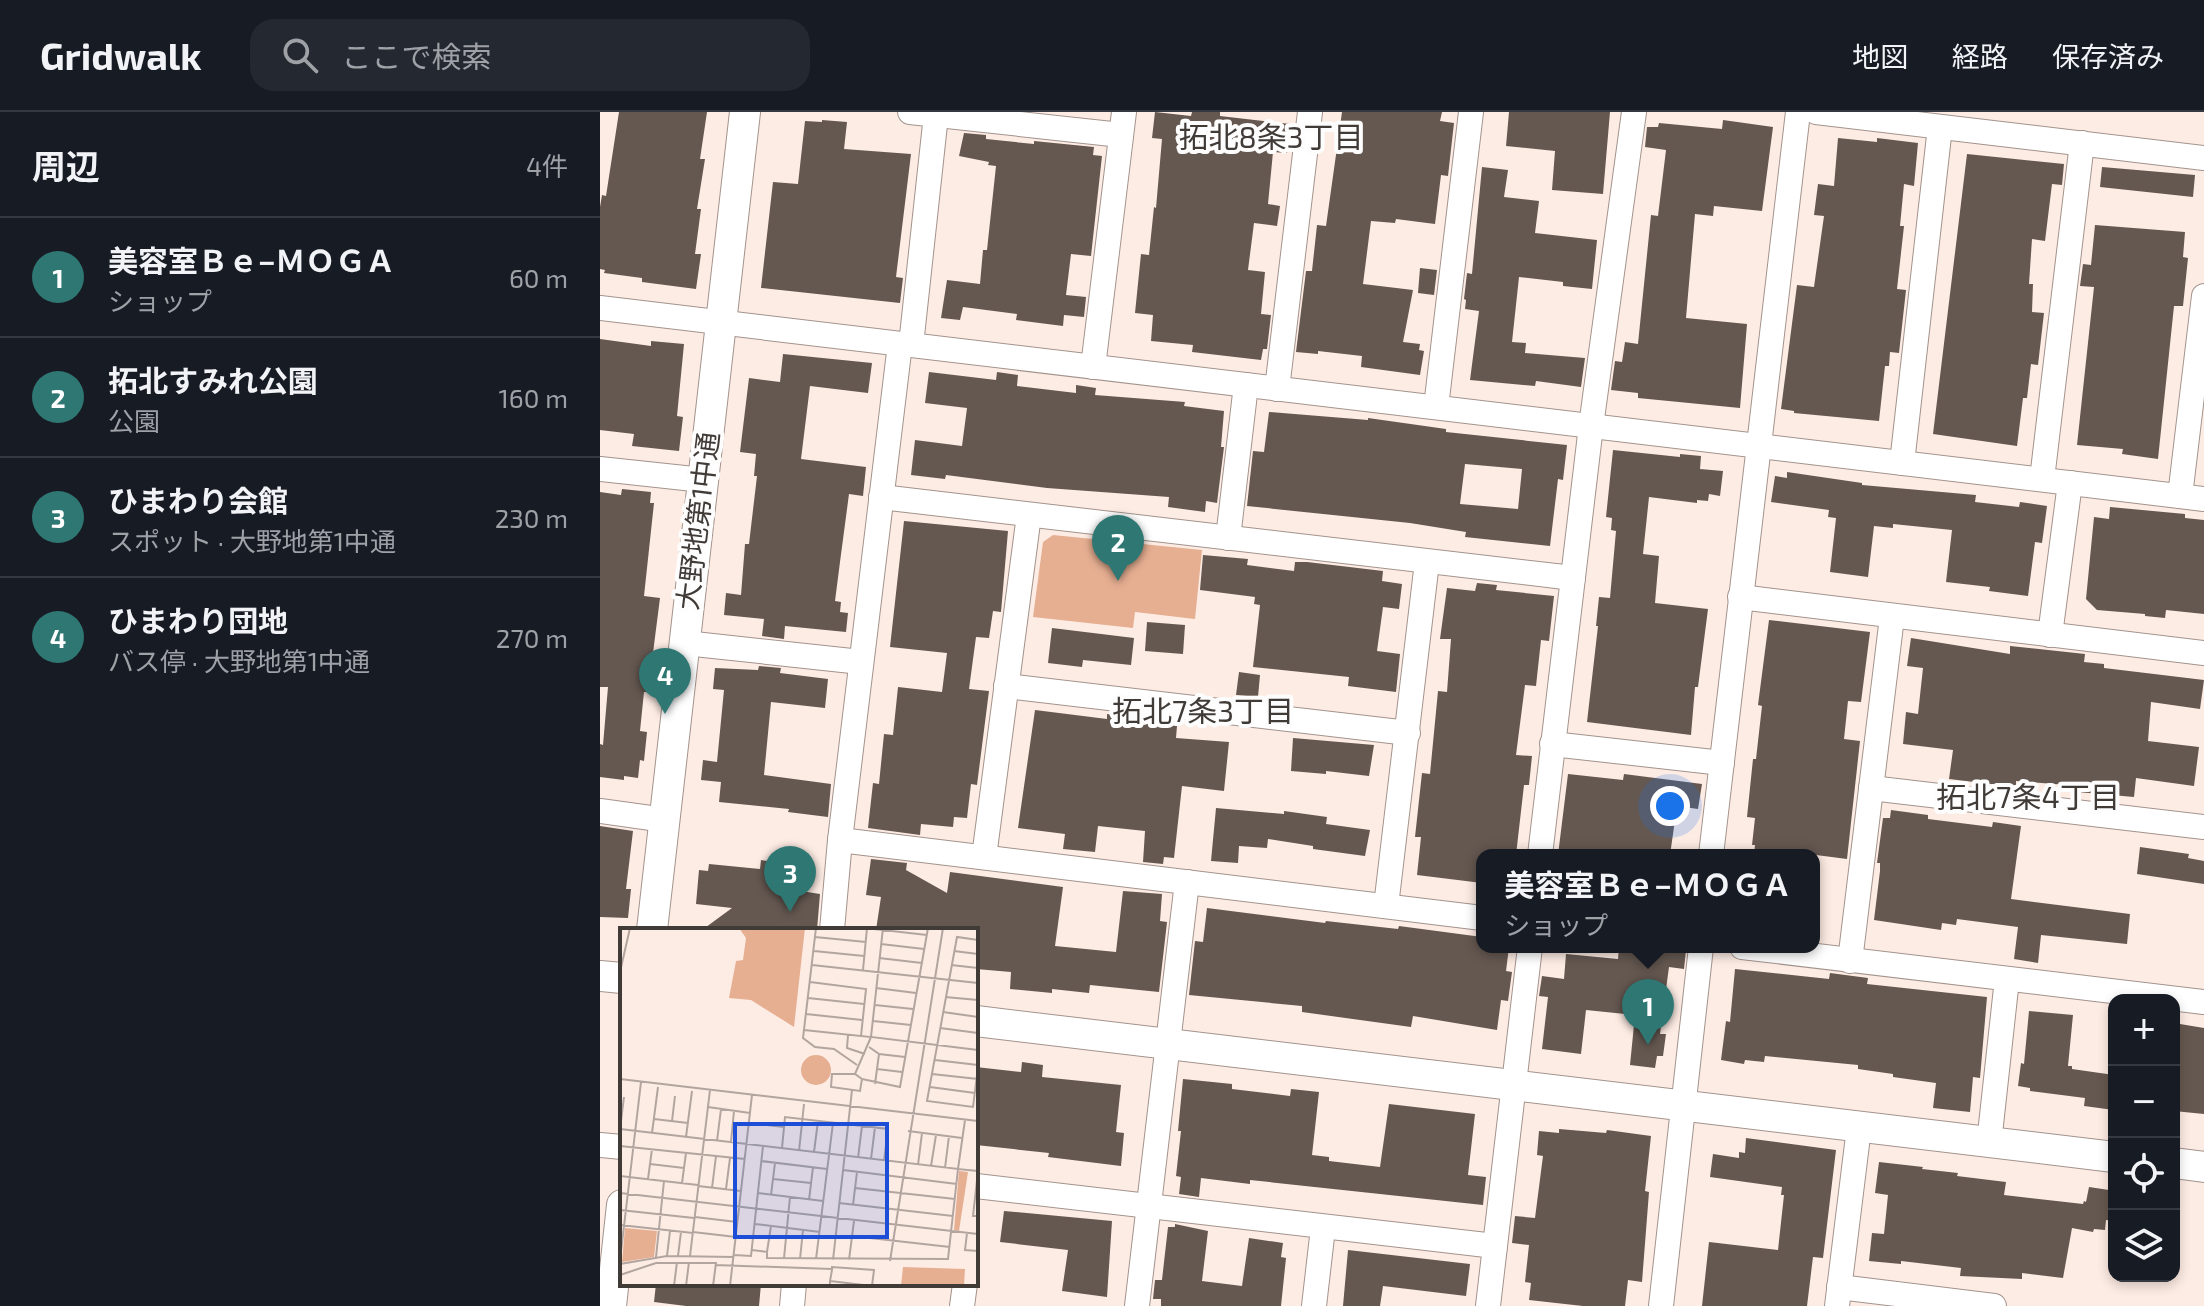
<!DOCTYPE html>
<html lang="ja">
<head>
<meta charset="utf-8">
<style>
	body { margin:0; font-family:"Exo 2","Noto Sans JP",sans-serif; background:#242831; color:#f1f3f6 }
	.controls { position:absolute; right:24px; bottom:24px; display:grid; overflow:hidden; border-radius:16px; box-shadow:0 4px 12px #0003 }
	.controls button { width:72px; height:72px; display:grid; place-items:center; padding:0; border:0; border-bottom:2px solid #363941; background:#171b24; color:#f1f3f6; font:40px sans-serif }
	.you { position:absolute; left:1070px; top:694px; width:28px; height:28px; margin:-20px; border:6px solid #fff; border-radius:50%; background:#1a73e8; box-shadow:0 0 0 12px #1a73e833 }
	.badge { display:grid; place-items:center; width:52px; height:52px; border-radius:50%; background:#2f7773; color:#fff; font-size:26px; font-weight:700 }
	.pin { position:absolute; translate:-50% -66px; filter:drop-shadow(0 2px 4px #0008) }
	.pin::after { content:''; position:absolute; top:42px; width:28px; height:24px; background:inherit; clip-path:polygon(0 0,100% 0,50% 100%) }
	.popup { position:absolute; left:876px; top:737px; width:344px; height:104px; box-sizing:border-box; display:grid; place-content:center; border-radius:16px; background:#171b24; filter:drop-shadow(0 2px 6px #0005); font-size:26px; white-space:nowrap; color:#9ea1a6 }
	.popup b { font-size:30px; color:#f1f3f6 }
	.popup::after { content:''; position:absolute; left:50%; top:100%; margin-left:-16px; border:16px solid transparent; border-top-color:#171b24 }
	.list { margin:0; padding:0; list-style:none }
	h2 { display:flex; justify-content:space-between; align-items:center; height:104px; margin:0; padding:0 32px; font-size:34px }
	h2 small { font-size:26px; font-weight:400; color:#9ea1a6 }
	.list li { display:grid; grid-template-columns:52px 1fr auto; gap:24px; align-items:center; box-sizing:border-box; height:120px; padding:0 32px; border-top:2px solid #363941 }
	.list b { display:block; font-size:30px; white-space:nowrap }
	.list p { margin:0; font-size:26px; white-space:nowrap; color:#9ea1a6 }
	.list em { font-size:26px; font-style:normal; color:#9ea1a6 }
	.icon { flex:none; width:44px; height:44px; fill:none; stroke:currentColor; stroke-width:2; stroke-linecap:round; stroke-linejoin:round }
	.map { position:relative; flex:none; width:1604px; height:1194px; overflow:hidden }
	header { display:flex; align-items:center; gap:48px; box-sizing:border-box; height:112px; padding:0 40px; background:#171b24; border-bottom:2px solid #363941 }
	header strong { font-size:38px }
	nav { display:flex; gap:44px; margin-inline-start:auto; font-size:28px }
	.search { width:560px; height:72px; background:#242831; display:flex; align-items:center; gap:20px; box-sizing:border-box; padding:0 28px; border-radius:24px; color:#9ea1a6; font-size:30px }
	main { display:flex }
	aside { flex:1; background:#171b24 }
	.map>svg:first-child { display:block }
</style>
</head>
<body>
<header>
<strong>Gridwalk</strong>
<div class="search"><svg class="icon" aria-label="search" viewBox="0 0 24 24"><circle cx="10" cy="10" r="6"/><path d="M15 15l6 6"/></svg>ここで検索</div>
<nav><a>地図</a><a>経路</a><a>保存済み</a></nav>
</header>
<main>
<aside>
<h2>周辺<small>4件</small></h2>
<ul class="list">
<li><span class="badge">1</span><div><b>美容室Ｂｅ−ＭＯＧＡ</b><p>ショップ</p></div><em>60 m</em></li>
<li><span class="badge">2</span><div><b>拓北すみれ公園</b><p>公園</p></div><em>160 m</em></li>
<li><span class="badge">3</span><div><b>ひまわり会館</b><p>スポット · 大野地第1中通</p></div><em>230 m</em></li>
<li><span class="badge">4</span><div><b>ひまわり団地</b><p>バス停 · 大野地第1中通</p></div><em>270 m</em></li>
</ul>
</aside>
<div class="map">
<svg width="1604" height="1194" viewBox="0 0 1604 1194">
	<rect width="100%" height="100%" fill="#fdece4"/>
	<path fill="#e7af92" d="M453,423L602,438L595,507L535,500L533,516L433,505L443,430Z"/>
	<g fill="#655851" fill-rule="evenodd">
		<path d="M19,0H107L100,47H105L97,97H101L95,142H101L96,177L42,170V166L4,161L5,158L0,157V95L2,83L6,84Z"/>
		<path d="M555,0L591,4L592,0H620V4L690,12L687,41L673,40L668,92L680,94L677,114L654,111L648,158L665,160L661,202L671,203L667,237H663L661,248L592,240L593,233L551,229L553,203L535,201L541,142L549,143L554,95L556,96L562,27L552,26Z"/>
		<path d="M742,0H842L840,9L854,11L848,64L841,63L835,112L796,107L795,111L771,109L763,172L813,178L803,230L820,232L819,238L824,239L820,263L761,255L762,244L718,239V242L696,240L706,159H712L717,113L726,114Z"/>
		<path d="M909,0H1010L1003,82L952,78L955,39L906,34Z"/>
		<path d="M222,8L247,10L244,37L311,42L296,165L303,166L300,191L161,176L173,70L198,72L205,9L222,10Z"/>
		<path d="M1123,8L1173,15L1162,99L1114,94L1113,104L1095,102L1086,206L1147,212L1140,296L1038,286V281L1011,278L1015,249L1022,250L1025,230L1038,232L1051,103L1058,104L1066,38L1045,35L1047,15H1058L1059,11L1122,17Z"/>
		<path d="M364,21L386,23V27L434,32V29L494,35L493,43L502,44L491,144L471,142L466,183L486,185L484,205L464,203L463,214L416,208L417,202L363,195L360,208L341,206L347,168L380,172L383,138H387L396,54L388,53L389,50L359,44Z"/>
		<path d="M1238,26L1277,30V26L1318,31L1314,74L1304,72L1300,114H1304L1297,177L1306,178L1299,241L1290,240L1289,254H1285L1279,309L1194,301V299L1181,297L1197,173L1214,175L1224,104L1214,103L1218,72L1234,74Z"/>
		<path d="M1367,42L1464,52L1462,73L1452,72L1445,129L1432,127L1429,172H1433L1432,200L1444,201L1438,253L1431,252L1427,286H1423L1417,334L1333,322Z"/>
		<path d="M882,55L908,58L904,85L939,89L935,121L997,128L992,177L963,174V170L919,165L912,230L926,231L925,241L985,246L981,275L936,269L935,274L870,268L879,199L865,197L866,188L864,187L867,161L872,162Z"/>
		<path d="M1502,55L1595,63L1593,85L1500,75Z"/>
		<path d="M1495,113L1585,120L1583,145L1588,146L1583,194H1574L1558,347L1522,342L1523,337L1477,333L1494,175L1480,174L1483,152L1491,153Z"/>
		<path d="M820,156L837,158L834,183L818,181Z"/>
		<path d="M0,227L51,234V229L84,232L77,304L83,305L79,339L32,334L34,322L0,318Z"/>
		<path d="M183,242L272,251L268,281L210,274L201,347L266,355L263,384L249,382L240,450L235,489L241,490L240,500L248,501L246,520L185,514L184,527L162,524L164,507L124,503L126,481L141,483L145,432H149L157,364H154L156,342L140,340L149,266L180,270Z"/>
		<path d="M329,260L396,268L397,260L418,263L417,274L476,281V273L496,276L495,283L585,290L584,294L624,299L621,335H624L617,391L606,389L605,400L568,395L569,385L447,376L346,363L345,367L311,363L315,328L362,334L367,296L325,291Z"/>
		<path d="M669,300L768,308V306L846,317V320L967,333L963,368L958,367L950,434L865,425L866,420L810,411L647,394L653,339L664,340ZM865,352L922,357L918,397L860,392Z"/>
		<path d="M1013,338L1080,345V342L1101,344L1100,357L1123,359L1120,384L1109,382L1108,389L1097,388V391L1049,385L1043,442L1059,444L1055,491L1108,497L1098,575H1095L1091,623L987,610L998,514H996L999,485L1010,486L1016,419L1011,418L1012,406L1006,405Z"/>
		<path d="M1187,360L1262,371V373L1376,383L1375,390L1419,395L1420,390L1447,394L1442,431L1435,430L1428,484L1389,479L1390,475L1346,470L1352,418L1293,412V416L1274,414L1268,465L1230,460L1236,406L1228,405L1229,398L1171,390L1175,364L1187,366Z"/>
		<path d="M22,377L51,380L50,391H54L44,484L60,486L48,580H44L40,619L47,620L44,649L40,648L38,666L24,664V668L0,665V632L3,633L8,575H0V380L21,383Z"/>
		<path d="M1510,395L1585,402V406L1604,408V502L1566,498L1565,506L1545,504V502L1497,498L1486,487L1494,405L1509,407Z"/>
		<path d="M304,409L408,419L401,500L393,499L389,526L376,525L369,577L389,579L377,673L371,672L367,706L354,705L353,715L321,712L320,723L268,716L273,671L279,672L284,622L293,623L298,575L342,580L347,541L290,535Z"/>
		<path d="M603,443L648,447L647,453L694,459L695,450H707L783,459L782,469L802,472L799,497L783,495L777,539L800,542L796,580L748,574L749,565L653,555L660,493L654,492L655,485L600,478Z"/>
		<path d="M877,471L897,473L896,478L954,484L949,529L941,528L936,574L925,573L916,643L932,644L929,673H924L916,743H882V771L817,763L821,725H815L822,661L830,662L838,579L847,580L851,527H840L847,476L875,479Z"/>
		<path d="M1169,508L1270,520L1261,590L1248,589L1244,627L1260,629L1247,747L1216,743H1154L1155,733H1152L1155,706L1147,705L1153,647H1156L1162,594L1158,593Z"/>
		<path d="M547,510L585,513L583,542L545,539Z"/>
		<path d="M452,516L534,526L531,553L483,548L482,555L448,551Z"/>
		<path d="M1311,526L1410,542V534L1485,542L1484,550L1504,552V556L1604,568L1600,597L1551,590L1548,629L1599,635L1594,674L1536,666L1534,685L1466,679L1467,673L1416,669V673H1399L1349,667L1353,638L1303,632L1306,600L1318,602L1323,556L1307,554Z"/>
		<path d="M159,554L181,556L180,561L228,567L225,596L171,590L164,663L231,672L228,705L188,700L189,697L119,690L121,670L101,668L103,648L117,650L124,578L113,577L115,556L158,558Z"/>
		<path d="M639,560L660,563L658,585L636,583Z"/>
		<path d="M435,598L507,607V602L528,605V610L577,614L576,626L629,630L624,679L582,674L574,746L564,745L563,752L543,750L545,719L498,714L495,740L463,737L465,722L418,716Z"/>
		<path d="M693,626L774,633L769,664L726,659V662L691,659Z"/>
		<path d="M968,662L1023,668L1024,662L1102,672L1098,697L1077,694L1070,743L983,740V743H958Z"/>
		<path d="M616,696L684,702V699L727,705L726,712L770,718L765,744L713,737V734L668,727L667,736L639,734L638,751L611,749Z"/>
		<path d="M1291,698L1328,703V707L1392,715L1393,710L1421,714L1411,787L1530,802L1527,832L1441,823L1438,851L1414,847L1418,815L1357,807L1356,813L1342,811L1341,818L1274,808L1280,759V751H1277L1283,706H1290Z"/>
		<path d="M0,714L33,719L26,777H31L28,806L0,805Z"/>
		<path d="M1540,735L1589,742L1588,746L1604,749V772L1537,762Z"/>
		<path d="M271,747L307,751L306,758L347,781L350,760L463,775L455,834L516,840L523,779L562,782L560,809L567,810L559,880L490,873L489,881L452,877V881L410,877L411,860L376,857V818H276L281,785L266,783Z"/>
		<path d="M161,748L191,752L188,777L220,782L217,818H102L132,796L96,792L99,758L108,759L109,752L160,757Z"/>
		<path d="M607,796L725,811L726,809L798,817L799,814L882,825V835H909L906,859L912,860L908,889L901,888L897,918L813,904L811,915L702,900V894L589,883L595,829L603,830Z"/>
		<path d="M1019,835H1072L1086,838L1084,857L1069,855L1060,922H1066L1063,944H1057L1055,956L1030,953L1035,903L986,898L981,942L942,937L948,885L939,884L942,864L964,867L966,842L1018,847Z"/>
		<path d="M1135,857L1229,867L1230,861L1268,866L1267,872L1387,885L1380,966L1373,965L1370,1000L1333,996L1336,971L1293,965V962L1258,957V953L1165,944L1164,950L1145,948L1144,952L1121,948L1126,909L1130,910Z"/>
		<path d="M1429,899L1473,903L1468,954H1472V957L1514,963V998L1484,994L1485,986L1430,979V976L1418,974L1421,951L1424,952Z"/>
		<path d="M1574,911L1604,916V1002L1574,999Z"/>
		<path d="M422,950L443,953L442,965L521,973L516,1020L524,1021L521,1054L448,1045L449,1041L376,1033V955L421,960Z"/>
		<path d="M583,967L632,972V977L690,984L691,977L719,980L712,1043L729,1045V1049L780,1055L789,992L875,1002L868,1063L886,1065L883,1093L650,1068V1072L601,1066L599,1085L579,1082L581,1065L576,1064L581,1019H578Z"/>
		<path d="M959,1017L1006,1021L1007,1018L1051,1024L1045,1079L1049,1080L1042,1170L1028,1168L1025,1194H983L929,1188L931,1171L925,1170L929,1133L912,1131L915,1104L935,1106L943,1044L937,1043L939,1019L959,1021Z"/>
		<path d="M1146,1026L1236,1038L1223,1146L1213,1145L1207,1194H1102L1109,1130L1178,1138L1184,1083H1181L1182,1075L1110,1065L1113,1042L1139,1046V1040L1145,1041Z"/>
		<path d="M1279,1050L1323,1055L1322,1057L1358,1061L1357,1064L1406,1070L1404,1083L1483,1092L1484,1089L1486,1090L1489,1075L1509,1078V1082L1514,1083V1109L1506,1108L1505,1118L1494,1117L1493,1120L1472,1116L1463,1166L1422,1161V1167L1360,1164L1361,1156L1301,1149V1152L1269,1149L1272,1121L1284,1122L1288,1083L1275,1081Z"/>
		<path d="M404,1099L512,1109L507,1185L462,1179L468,1138L400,1130Z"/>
		<path d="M575,1112L608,1119L602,1169L642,1174L649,1126L683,1131L681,1145L686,1146L681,1194H561V1187H553L555,1168H562L568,1115H575Z"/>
		<path d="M748,1138L870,1152L866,1184L783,1174L780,1194H743Z"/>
		<path d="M56,1172H161L159,1194H86L54,1190Z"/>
	</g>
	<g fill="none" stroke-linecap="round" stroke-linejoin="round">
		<defs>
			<g id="minor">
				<path d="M310,0L521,23"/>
				<path d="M1216,0L1604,46"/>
				<path d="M0,196L1604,387"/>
				<path d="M311,233L336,3"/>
				<path d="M493,255L524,0"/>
				<path d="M677,277L710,0"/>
				<path d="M836,295L871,0"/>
				<path d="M1302,351L1340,15"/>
				<path d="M0,357L103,368"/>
				<path d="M1442,367L1482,31"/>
				<path d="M1580,384L1604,184"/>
				<path d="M281,385L973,466"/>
				<path d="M628,426L646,273"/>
				<path d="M1140,485L1604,541"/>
				<path d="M1450,523L1470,371"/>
				<path d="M85,531L261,550"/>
				<path d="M406,574L808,621"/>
				<path d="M952,632L1122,651"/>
				<path d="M1271,676L1604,715"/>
				<path d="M0,699L65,708"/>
				<path d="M240,728L882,806"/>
				<path d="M940,743L991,314L1034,0"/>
				<path d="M1111,743L1198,0"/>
				<path d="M384,745L429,403"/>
				<path d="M786,794L827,450"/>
				<path d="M232,818L240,728L300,232"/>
				<path d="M1142,835L1604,890"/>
				<path d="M1250,849L1292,505"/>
				<path d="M1389,1031L1407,867"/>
				<path d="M0,1033L22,1035"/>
				<path d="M376,1074L895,1134"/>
				<path d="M1239,1175L1394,1194"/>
				<path d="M192,1194L194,1172"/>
				<path d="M362,1194L365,1172"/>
				<path d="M537,1194L587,770"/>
				<path d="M714,1194L723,1116"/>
				<path d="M888,1194L930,835"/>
				<path d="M1061,1194L1101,835"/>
				<path d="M1237,1194L1259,1016"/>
			</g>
			<g id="tertiary">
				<path d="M52,818L145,0"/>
				<path d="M0,864L22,866"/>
				<path d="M376,909L1514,1045"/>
				<path d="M1574,1051L1604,1055"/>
				<path d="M11,1194L22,1093"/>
			</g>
		</defs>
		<use href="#minor" stroke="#a2938c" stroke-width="26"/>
		<use href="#tertiary" stroke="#a2938c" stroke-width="32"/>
		<use href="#minor" stroke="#fff" stroke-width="24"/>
		<use href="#tertiary" stroke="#fff" stroke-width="30"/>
	</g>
	<g text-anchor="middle" stroke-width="8" stroke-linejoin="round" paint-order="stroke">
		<g font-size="28" fill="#413b38" stroke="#fdfdfd">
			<text transform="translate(98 409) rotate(-83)" y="10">大野地第1中通</text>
		</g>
		<g font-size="30" fill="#413b38" stroke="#fdfdfd">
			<text x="671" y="36">拓北8条3丁目</text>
			<text x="603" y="610">拓北7条3丁目</text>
			<text x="1428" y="696">拓北7条4丁目</text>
		</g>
	</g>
	<g transform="translate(20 816)">
		<rect width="358" height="358" fill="#fdece4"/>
		<path d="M119,0H185L174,99L131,72L109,70L116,33L123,32L126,10ZM181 142a15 15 0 1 1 30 0a15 15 0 1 1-30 0ZM339,243L348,244L339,303L334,302ZM5,300L37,303L34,329L2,334ZM283,339L345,341L344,358H281Z" fill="#e7af92"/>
		<path fill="none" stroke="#b2a59f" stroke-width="2" d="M196,0L183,110L195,119L214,121L237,137M245,0L307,7M263,0L251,109L358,122M195,9L246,14M358,12L337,9L307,173L353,179L358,139M261,16L304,21M194,23L244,28M334,23L358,26M259,30L302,35M192,37L358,55M331,37L358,40M243,42L247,0M0,44L10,0M190,54L246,61L241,108M256,60L296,65M325,69L358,72M188,70L244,76M255,77L293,81M323,84L358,89M186,86L242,92M253,93L291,97M320,100L358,105M184,102L251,109L235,146H212L211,159L240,163L242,151L235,146M228,107L227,120L245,126M249,119L259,126L255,156M259,126L285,129M315,132L358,137M257,141L282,144M312,146L358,151M0,151L358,193M242,151L280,159L308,0M310,159L355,165M88,179L130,185M34,191L68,195M52,193L55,168M129,195L164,199M0,201L338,241L345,192M0,201L4,169M288,203L342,210M32,205L38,159M66,209L72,163M97,213L101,181M111,214L114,183M0,218L125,231M162,220L165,189L268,201L264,233M179,223L184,176M194,224L198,193M238,230L242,198M251,231L255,199M141,233L207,241M30,236L64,240M298,237L302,205M311,238L316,207M325,240L329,208M223,242L337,256M358,243L353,288H358M0,248L78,257M28,251L32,221M153,251L191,255M62,255L66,225M78,258L121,263M92,260L96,228M235,260L335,271M106,261L110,230M0,265L358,306M138,265L203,273M151,267L155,235M189,272L193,239M219,275L333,288M233,277L237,244M0,282L74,290M75,289L117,294M135,296L200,304M0,297L73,305M73,304L116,309M347,305L345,322L358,323M232,308L330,319M132,322L147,324L151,298M147,324V330L328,331L338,241L358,243M114,327L131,328L143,218M47,328L50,303M58,328L61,304M70,328L90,162M36,329L44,253M164,330L170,269M180,331L183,302M196,331L213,195M0,332L21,154M213,332L232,162M229,332L234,293M270,333L323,0M0,336L47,328L114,329M95,337L212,341M0,347L36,335H96L93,358M54,358L57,334M66,358L69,334M110,358L132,167M210,358V353L212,342V339L254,342L252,358L210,353"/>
		<path fill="#1d4ed8" fill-opacity="0.15" stroke="#1d4ed8" stroke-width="4" d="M115,196H267V309H115Z"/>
		<rect width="358" height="358" fill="none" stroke="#413b38" stroke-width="4"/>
	</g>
</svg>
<div class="controls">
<button>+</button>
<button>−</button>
<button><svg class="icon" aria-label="locate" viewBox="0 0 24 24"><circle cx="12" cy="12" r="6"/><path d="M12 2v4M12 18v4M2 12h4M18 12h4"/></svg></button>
<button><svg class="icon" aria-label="layers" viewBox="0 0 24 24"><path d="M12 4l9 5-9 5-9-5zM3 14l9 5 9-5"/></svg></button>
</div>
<div class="you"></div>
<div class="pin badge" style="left:1048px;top:933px">1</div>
<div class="popup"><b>美容室Ｂｅ−ＭＯＧＡ</b>ショップ</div>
<div class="pin badge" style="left:518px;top:469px">2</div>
<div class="pin badge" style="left:190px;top:800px">3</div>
<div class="pin badge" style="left:65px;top:602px">4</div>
</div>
</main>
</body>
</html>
